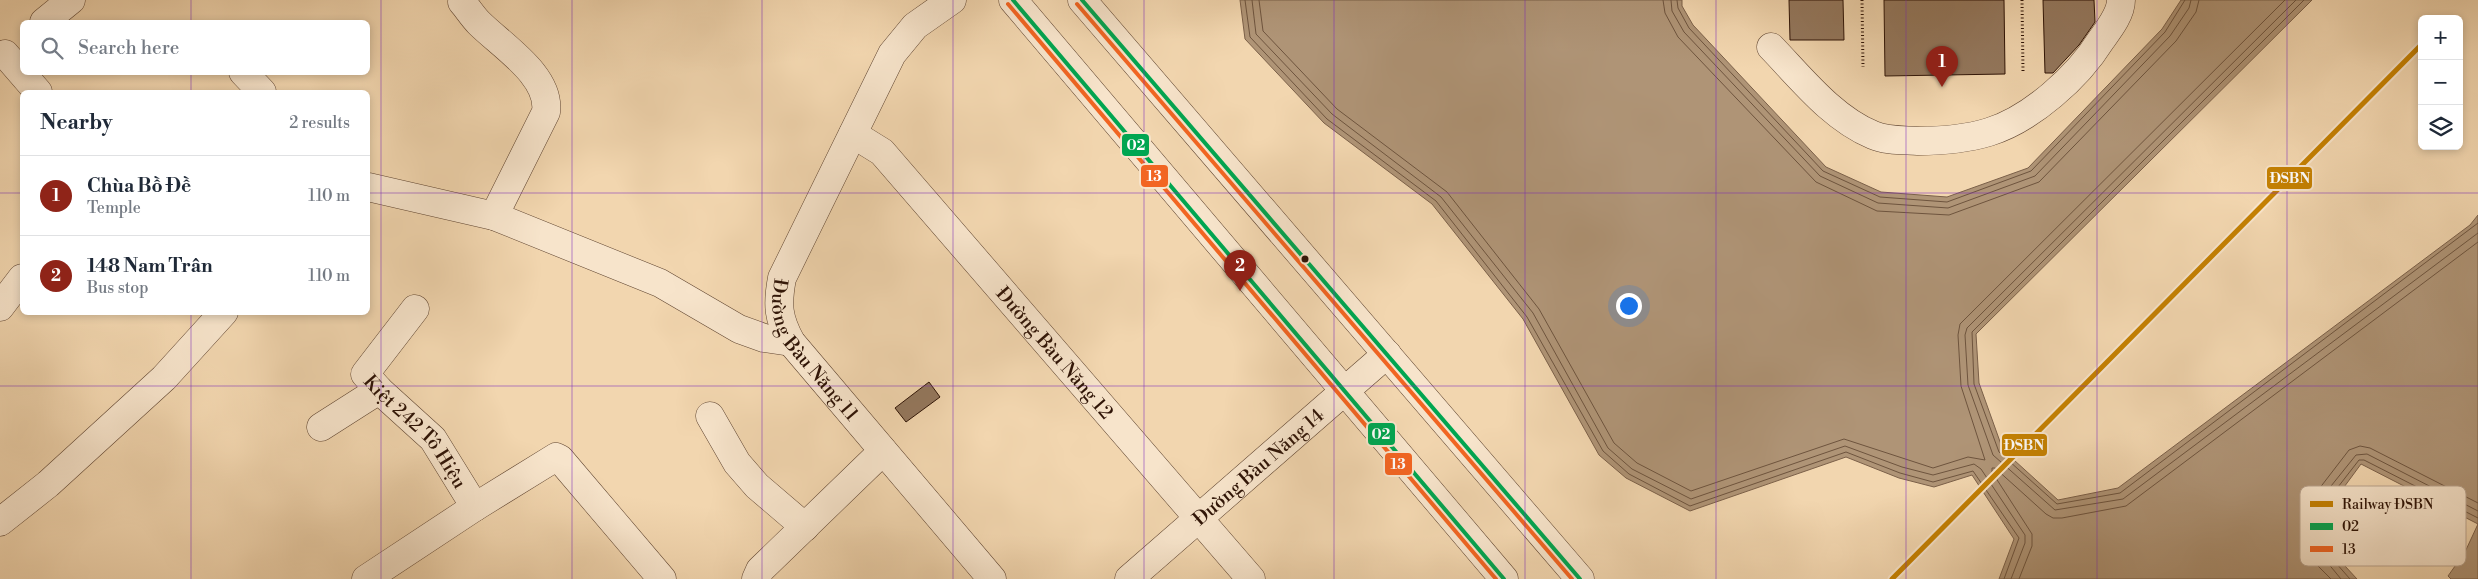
<!DOCTYPE html>
<html lang="en">
<head>
<meta charset="utf-8">
<style>
	body { margin:0; font-family:"Libre Bodoni",serif; background:#f2f2f3; color:#1f2937 }
	.controls { position:absolute; right:15px; top:15px; display:grid; overflow:hidden; border-radius:8px; box-shadow:0 2px 8px #0003 }
	.controls button { width:45px; height:45px; display:grid; place-items:center; padding:0; border:0; border-bottom:1px solid #e0e1e3; background:#fff; color:#1f2937; font:25px sans-serif }
	.you { position:absolute; left:1628px; top:305px; width:18px; height:18px; margin:-12px; border:4px solid #fff; border-radius:50%; background:#1a73e8; box-shadow:0 0 0 8px #1a73e833 }
	.badge { display:grid; place-items:center; width:32px; height:32px; border-radius:50%; background:#8f2418; color:#fff; font-size:16px; font-weight:700 }
	.pin { position:absolute; translate:-50% -41px; filter:drop-shadow(0 1px 2px #0008) }
	.pin::after { content:''; position:absolute; top:26px; width:18px; height:15px; background:inherit; clip-path:polygon(0 0,100% 0,50% 100%) }
	.list { margin:0; padding:0; list-style:none }
	h2 { display:flex; justify-content:space-between; align-items:center; height:65px; margin:0; padding:0 20px; font-size:21px }
	h2 small { font-size:16px; font-weight:400; color:#747a83 }
	.list li { display:grid; grid-template-columns:32px 1fr auto; gap:15px; align-items:center; box-sizing:border-box; height:80px; padding:0 20px; border-top:1px solid #e0e1e3 }
	.list b { display:block; font-size:19px; white-space:nowrap }
	.list p { margin:0; font-size:16px; white-space:nowrap; color:#747a83 }
	.list em { font-size:16px; font-style:normal; color:#747a83 }
	.icon { flex:none; width:28px; height:28px; fill:none; stroke:currentColor; stroke-width:2; stroke-linecap:round; stroke-linejoin:round }
	.map { position:relative; flex:none; width:2478px; height:579px; overflow:hidden }
	.search { position:absolute; background:#fff; box-shadow:0 2px 8px #0003; left:20px; top:20px; width:350px; height:55px; display:flex; align-items:center; gap:12px; box-sizing:border-box; padding:0 18px; border-radius:8px; color:#747a83; font-size:19px }
	.panel { position:absolute; background:#fff; box-shadow:0 2px 8px #0003; left:20px; top:90px; width:350px; height:225px; border-radius:8px }
	.map>svg:first-child { display:block }
</style>
</head>
<body>
<div class="map">
<svg width="2478" height="579" viewBox="0 0 2478 579">
	<rect width="100%" height="100%" fill="#f2d6af"/>
	<filter id="stains"><feTurbulence type="fractalNoise" baseFrequency=".004" numOctaves="4"/><feColorMatrix values="0 0 0 0 .2 0 0 0 0 .09 0 0 0 0 .02 0 0 0 .5 -.17"/></filter>
	<radialGradient id="worn" r=".72"><stop offset=".6" stop-color="#630" stop-opacity="0"/><stop offset="1" stop-color="#630" stop-opacity=".3"/></radialGradient>
	<path fill="#af9476" stroke="#7b6049" d="M1240,0H1682V6L1693,25L1826,167L1881,192L1947,197L2028,168L2162,29L2181,0H2312L1976,334L1979,383L2003,450L2058,500L2118,488L2470,225L2478,215V579H2451L2448,576L2465,552L2478,524L2361,464L2336,498L2333,553L2357,579H1999L2014,539L1972,475L1934,487L1899,478L1846,457L1690,511L1626,478L1599,455L1523,319L1432,204L1324,123L1245,39Z"/>
	<g fill="none" stroke-linecap="round" stroke-linejoin="round">
		<g stroke="#6e543e" stroke-width="1">
			<path d="M1245,0L1250,37L1327,119L1436,201L1527,317L1603,451L1629,474L1690,506L1846,452L1900,473L1933,482L1973,471L2019,538L2004,579"/>
			<path d="M1252,0L1256,34L1332,114L1441,197L1533,313L1608,448L1632,469L1691,499L1845,446L1902,467L1933,475L1974,464L1981,469L2025,535V543L2011,579"/>
			<path d="M1259,0L1263,31L1337,109L1447,192L1539,309L1614,443L1637,463L1691,491L1844,439L1933,468L1968,457L1985,460L1961,386L1958,335L1960,324L2285,0"/>
			<path d="M1663,0L1665,13L1678,37L1816,182L1877,211L1949,215L2039,182L2176,41L2196,12L2199,0"/>
			<path d="M1671,0L1672,11L1684,32L1820,176L1878,203L1948,208L2035,176L2170,36L2189,8L2191,0"/>
			<path d="M1677,0L1678,8L1689,28L1823,171L1880,197L1947,202L2031,171L2165,32L2185,0"/>
			<path d="M2296,0L1967,328L1965,335L1968,385L1993,455L2055,510L2123,499L2478,233"/>
			<path d="M2304,0L1972,332L1974,384L1999,452L2057,504L2120,493L2478,223"/>
			<path d="M2019,579L2032,546V534L1992,472V468H1995L2046,514L2053,518H2062L2126,506L2478,242"/>
			<path d="M2331,579L2317,565L2314,557L2317,497L2319,489L2349,450L2360,446L2370,448L2478,503"/>
			<path d="M2341,579L2322,556L2324,497L2327,491L2356,455L2367,454L2478,511"/>
			<path d="M2350,579L2328,554L2331,496L2359,460H2364L2478,518"/>
		</g>
	</g>
	<g fill="#94785e" stroke="#2e1306">
		<path d="M1789,0H1843L1844,40H1790Z"/>
		<path d="M1884,0H2004L2005,74L1885,76Z"/>
		<path d="M2043,0H2094L2095,22L2079,45L2053,73H2045Z"/>
		<path d="M929,382L940,397L906,422L895,408Z"/>
	</g>
	<g fill="none" stroke-linecap="round" stroke-linejoin="round">
		<defs>
			<g id="minor">
				<path d="M464,0L462,2C468,9 473,17 479,23C502,46 551,76 546,112L494,216"/>
				<path id="s1" d="M952,0L915,26L892,54L782,278C777,305 778,318 791,342L992,579"/>
				<path d="M1013,0L1504,579"/>
				<path d="M1082,0L1580,579"/>
				<path d="M44,22L71,0"/>
				<path d="M1771,47C1801,78 1832,118 1873,135C1887,141 1903,140 1918,141C1942,141 1966,139 1989,132C2031,119 2078,77 2101,40C2109,29 2121,14 2121,0"/>
				<path d="M5,54L38,92"/>
				<path d="M243,72L262,92"/>
				<path id="s2" d="M853,134L882,152L1251,579"/>
				<path d="M368,187L494,216L660,283L739,329L764,338L791,342"/>
				<path d="M0,307L22,278"/>
				<path id="s3" d="M415,309L365,374L379,390L433,439L475,507"/>
				<path d="M710,416L737,463L757,486L805,527"/>
				<path d="M321,427L379,390"/>
				<path d="M0,522L48,484L164,378L224,312"/>
				<path d="M366,579L475,507L556,457L560,459L662,579"/>
				<path d="M756,579L760,570L883,451"/>
				<path id="s4" d="M1129,579L1387,354"/>
			</g>
		</defs>
		<use href="#minor" stroke="#5f4430" stroke-width="29"/>
		<g stroke="#2e1306" stroke-width="3" stroke-dasharray="1 2.5" stroke-linecap="butt">
			<path d="M1862,0L1863,67"/>
			<path d="M2022,0L2023,71"/>
		</g>
		<use href="#minor" stroke="#f7e4cb" stroke-width="28"/>
		<defs>
			<g id="bus-1">
				<path d="M1013,0L1504,579"/>
				<path d="M1082,0L1580,579"/>
			</g>
			<g id="bus-2">
				<path d="M1008,4L1496,579"/>
				<path d="M1077,4L1572,579"/>
			</g>
		</defs>
		<use href="#bus-1" stroke="#f7e4cb" stroke-width="8"/>
		<use href="#bus-2" stroke="#f7e4cb" stroke-width="8"/>
		<use href="#bus-1" stroke="#00a651" stroke-width="4"/>
		<use href="#bus-2" stroke="#f26522" stroke-width="4"/>
		<defs>
			<path id="rail-1" d="M1892,579L2422,44"/>
		</defs>
		<use href="#rail-1" stroke="#f7e4cb" stroke-width="9"/>
		<use href="#rail-1" stroke="#c58102" stroke-width="5"/>
	</g>
	<path fill="none" stroke="#7b2cbf" stroke-width="1" stroke-opacity="0.55" d="M191,0V22M381,0V579M572,0V579M762,0V579M953,0V579M1144,0V579M1334,0V579M1525,0V579M1716,0V579M1906,0V579M2097,0V579M2287,0V579M191,72V92M0,193H22M368,193H2478M191,312V579M0,386H2478"/>
	<circle fill="#2e1306" stroke="#f7e4cb" stroke-width="2" cx="1305" cy="259" r="4.5"/>
	<g text-anchor="middle" stroke-width="4" stroke-linejoin="round" paint-order="stroke">
		<g font-size="19" fill="#2e1306" stroke="#f7e4cb">
			<text dy="7" stroke="none"><textPath href="#s1" startOffset="414">Đường Bàu Năng 11</textPath></text>
			<text dy="7" stroke="none"><textPath href="#s2" startOffset="299">Đường Bàu Năng 12</textPath></text>
			<text dy="7" stroke="none"><textPath href="#s3" startOffset="159">Kiệt 242 Tô Hiệu</textPath></text>
			<text dy="7" stroke="none"><textPath href="#s4" startOffset="171">Đường Bàu Năng 14</textPath></text>
		</g>
	</g>
	<rect x="2300" y="486" width="166" height="80" rx="8" fill="#f7e4cb" stroke="#bba590" stroke-width="1"/>
	<rect x="2310" y="501" width="23" height="6" fill="#c58102"/>
	<rect x="2310" y="523" width="23" height="7" fill="#00a651"/>
	<rect x="2310" y="546" width="23" height="6" fill="#f26522"/>
	<g font-size="14" fill="#2e1306">
		<text x="2342" y="509">Railway ĐSBN</text>
		<text x="2342" y="531">02</text>
		<text x="2342" y="554">13</text>
	</g>
	<g stroke="#f7e4cb" stroke-width="2">
		<rect x="1121" y="133" width="29" height="24" rx="5" fill="#00a651"/>
		<rect x="1140" y="164" width="29" height="24" rx="5" fill="#f26522"/>
		<rect x="2266" y="166" width="47" height="24" rx="5" fill="#c58102"/>
		<rect x="1367" y="422" width="29" height="24" rx="5" fill="#00a651"/>
		<rect x="2001" y="433" width="47" height="24" rx="5" fill="#c58102"/>
		<rect x="1384" y="452" width="29" height="24" rx="5" fill="#f26522"/>
	</g>
	<g font-size="14" text-anchor="middle" font-weight="bold" fill="#fff">
		<text x="1136" y="150">02</text>
		<text x="1154" y="181">13</text>
		<text x="2290" y="183">ĐSBN</text>
		<text x="1381" y="439">02</text>
		<text x="2024" y="450">ĐSBN</text>
		<text x="1398" y="469">13</text>
	</g>
	<rect width="100%" height="100%" filter="url(#stains)"/>
	<rect width="100%" height="100%" fill="url(#worn)"/>
</svg>
<div class="controls">
<button>+</button>
<button>−</button>
<button><svg class="icon" aria-label="layers" viewBox="0 0 24 24"><path d="M12 4l9 5-9 5-9-5zM3 14l9 5 9-5"/></svg></button>
</div>
<div class="you"></div>
<div class="pin badge" style="left:1942px;top:87px">1</div>
<div class="pin badge" style="left:1240px;top:291px">2</div>
<div class="search"><svg class="icon" aria-label="search" viewBox="0 0 24 24"><circle cx="10" cy="10" r="6"/><path d="M15 15l6 6"/></svg>Search here</div>
<section class="panel">
<h2>Nearby<small>2 results</small></h2>
<ul class="list">
<li><span class="badge">1</span><div><b>Chùa Bồ Đề</b><p>Temple</p></div><em>110 m</em></li>
<li><span class="badge">2</span><div><b>148 Nam Trân</b><p>Bus stop</p></div><em>110 m</em></li>
</ul>
</section>
</div>
</body>
</html>
